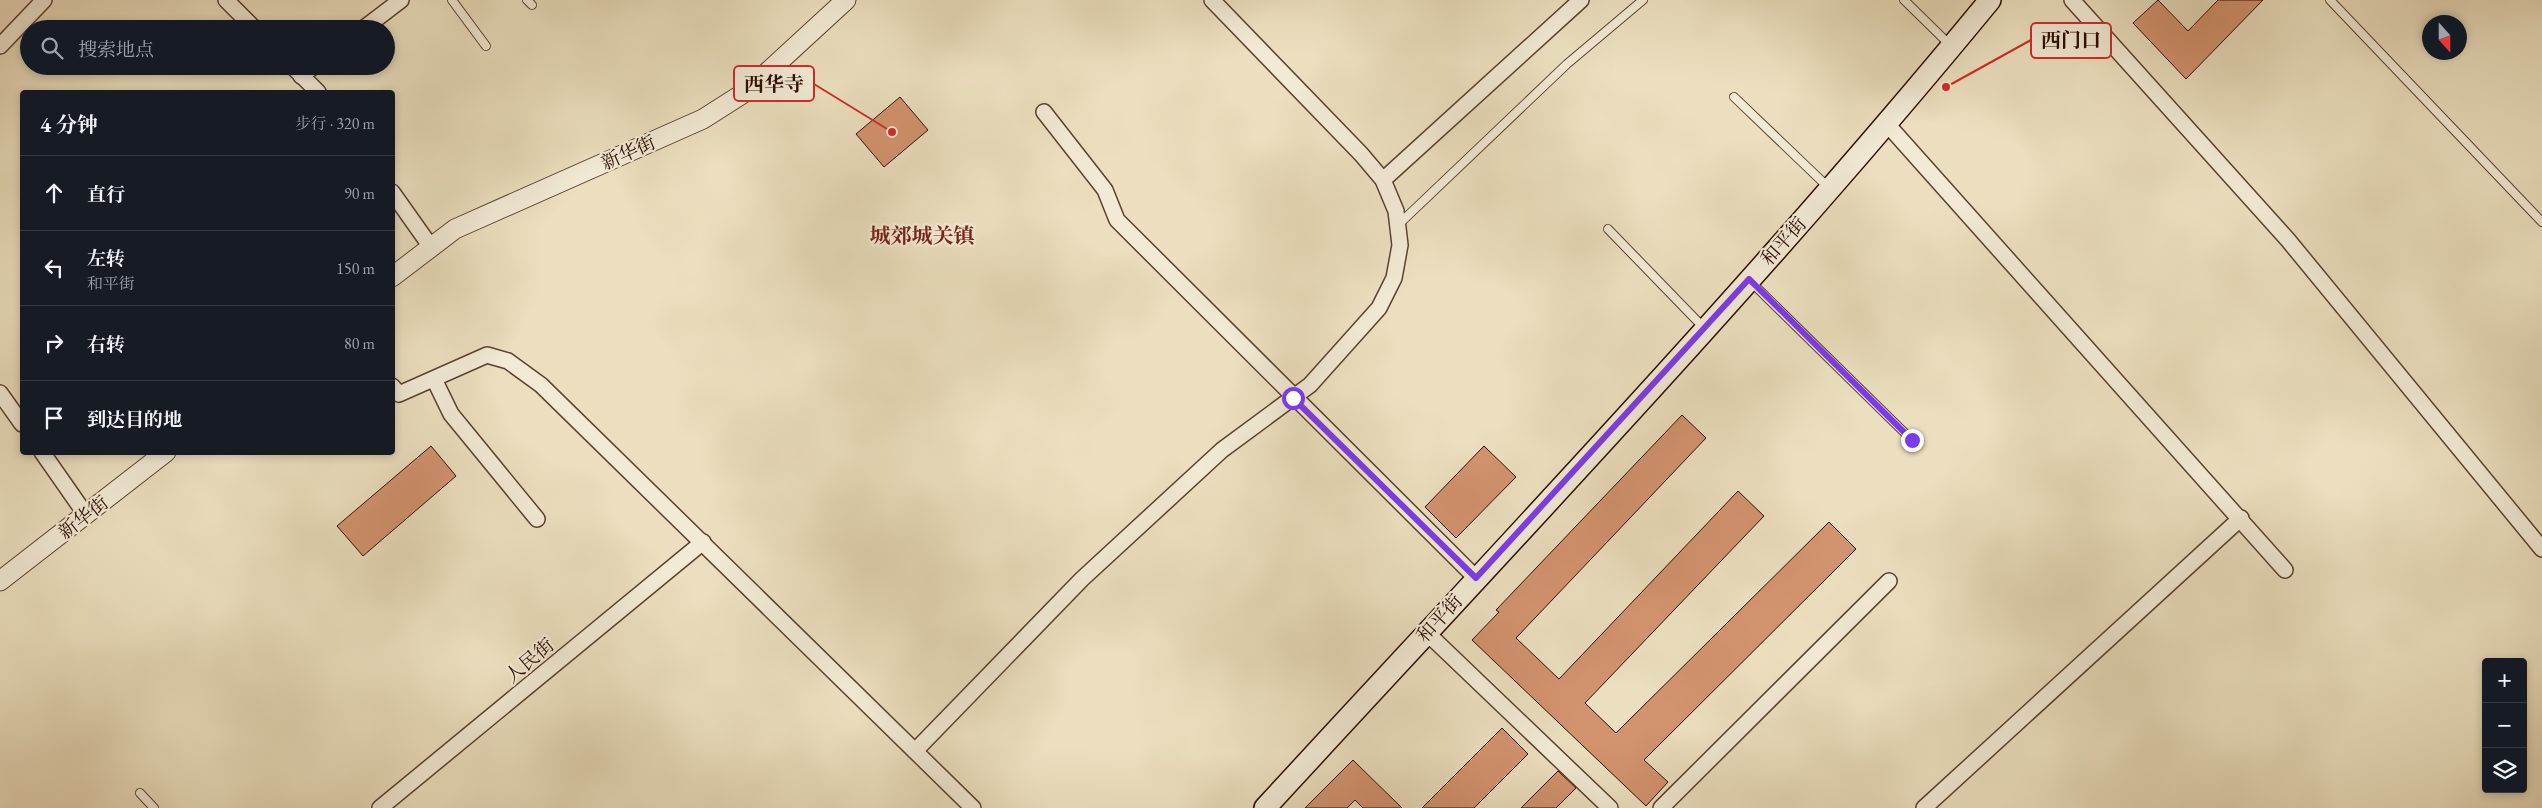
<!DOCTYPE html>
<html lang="zh">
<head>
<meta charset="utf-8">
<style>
	body { margin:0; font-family:"EB Garamond","Noto Serif SC",serif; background:#20242c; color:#f1f3f6 }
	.controls { position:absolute; right:15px; bottom:15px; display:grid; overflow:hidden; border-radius:5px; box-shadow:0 2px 8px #0003 }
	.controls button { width:45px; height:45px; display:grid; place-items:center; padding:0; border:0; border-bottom:1px solid #363941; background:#171b24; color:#f1f3f6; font:25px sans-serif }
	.compass { position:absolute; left:2422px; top:15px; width:45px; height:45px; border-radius:50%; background:#171b24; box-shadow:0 2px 8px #0003; rotate:159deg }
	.stop { position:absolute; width:15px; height:15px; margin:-11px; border:4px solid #7c3aed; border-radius:50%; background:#fff }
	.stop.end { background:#7c3aed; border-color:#fff; box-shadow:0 1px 5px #0008 }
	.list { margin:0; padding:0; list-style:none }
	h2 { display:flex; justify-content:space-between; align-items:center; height:65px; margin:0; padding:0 20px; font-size:21px }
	h2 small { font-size:16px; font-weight:400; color:#9ea1a6 }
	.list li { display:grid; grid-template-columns:32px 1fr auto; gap:15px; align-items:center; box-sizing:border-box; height:75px; padding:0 20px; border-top:1px solid #363941 }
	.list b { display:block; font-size:19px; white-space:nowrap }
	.list p { margin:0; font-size:16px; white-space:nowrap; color:#9ea1a6 }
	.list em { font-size:16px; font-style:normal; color:#9ea1a6 }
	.icon { flex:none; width:28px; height:28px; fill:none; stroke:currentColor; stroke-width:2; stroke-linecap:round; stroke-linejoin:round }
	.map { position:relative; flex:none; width:2542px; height:808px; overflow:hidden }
	.search { position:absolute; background:#171b24; box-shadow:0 2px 8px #0003; left:20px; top:20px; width:375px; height:55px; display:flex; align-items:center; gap:12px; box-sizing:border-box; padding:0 18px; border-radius:28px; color:#9ea1a6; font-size:19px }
	.panel { position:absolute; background:#171b24; box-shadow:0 2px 8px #0003; left:20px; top:90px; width:375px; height:365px; border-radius:5px }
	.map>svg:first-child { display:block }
</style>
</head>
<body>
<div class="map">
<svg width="2542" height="808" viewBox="0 0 2542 808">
	<rect width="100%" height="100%" fill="#ebdfbf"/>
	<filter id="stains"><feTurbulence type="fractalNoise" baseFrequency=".004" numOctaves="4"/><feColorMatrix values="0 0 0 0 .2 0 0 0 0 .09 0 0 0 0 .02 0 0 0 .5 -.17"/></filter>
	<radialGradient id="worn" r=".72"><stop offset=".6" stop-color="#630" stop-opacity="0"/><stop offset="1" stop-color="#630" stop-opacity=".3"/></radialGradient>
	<g fill="#d3936f" stroke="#2d0c02">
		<path d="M2158,0L2188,31L2218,0H2263L2186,79L2133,23Z"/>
		<path d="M900,97L928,130L884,167L856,134Z"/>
		<path d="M1682,415L1706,438L1516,638L1559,679L1738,491L1764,516L1585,703L1616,733L1829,522L1856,549L1644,760L1668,782L1646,806L1472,640L1499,612L1496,610Z"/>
		<path d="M431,446L456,476L363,556L337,526Z"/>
		<path d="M1484,446L1516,477L1456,538L1425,507Z"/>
		<path d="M1502,728L1528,754L1474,808H1422Z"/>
		<path d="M1353,760L1402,808H1363L1355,800L1347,808H1305Z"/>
		<path d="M1558,771L1576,788L1556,808H1521Z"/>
	</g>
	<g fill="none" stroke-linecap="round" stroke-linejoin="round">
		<defs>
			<g id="service">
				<path d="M452,0L486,46"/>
				<path d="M527,0L532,5"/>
				<path d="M1904,0L1950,45"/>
				<path d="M2330,0L2542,222"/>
				<path d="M1734,97L1828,187"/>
				<path d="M1398,225L1567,64L1643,0"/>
				<path d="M1608,229L1704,328"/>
				<path d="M1750,281L1912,440"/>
				<path d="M140,793L154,808"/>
			</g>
			<g id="minor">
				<path d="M226,0L255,29"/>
				<path d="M2072,0L2288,240L2542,549"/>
				<path d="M363,29L401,0"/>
				<path d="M0,46L44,0"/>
				<path d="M292,66L318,92"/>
				<path d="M301,76L314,66"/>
				<path d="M1044,112L1105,190L1117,220L1476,578"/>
				<path d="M1887,124L2285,570"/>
				<path d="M1383,180L1581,0"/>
				<path d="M392,192L431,247"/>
				<path d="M434,379L451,414L537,519"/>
				<path d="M392,386L399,394L487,355L508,361L541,385L973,808"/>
				<path d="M0,393L22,424"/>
				<path d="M42,452L86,515"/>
				<path d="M1426,632L1610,808"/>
				<path d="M915,751L1082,579L1222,450L1310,385L1379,308L1394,278L1400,245L1396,211L1383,180L1361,154L1212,0"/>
				<path d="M380,808L703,542"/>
				<path d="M1661,808L1889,581"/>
				<path d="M1924,808L2241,518"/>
			</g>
			<g id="tertiary">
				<path d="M392,277L455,229L703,119L747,91L846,0"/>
				<path d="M0,581L166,452"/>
			</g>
			<path id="secondary" d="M1265,808C1510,542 1760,280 1990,0"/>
		</defs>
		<use href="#service" stroke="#5c4131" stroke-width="10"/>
		<use href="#minor" stroke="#5c4131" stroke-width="18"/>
		<use href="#tertiary" stroke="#5c4131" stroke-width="21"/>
		<use href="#secondary" stroke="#2d0c02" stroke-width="24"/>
		<use href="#service" stroke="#f2ead5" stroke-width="8"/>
		<use href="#minor" stroke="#f2ead5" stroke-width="15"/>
		<use href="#tertiary" stroke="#f2ead5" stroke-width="19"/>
		<use href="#secondary" stroke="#f2ead5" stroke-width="21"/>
	</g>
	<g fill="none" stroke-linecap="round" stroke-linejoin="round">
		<path stroke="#7c3aed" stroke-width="6" d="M1293,398L1476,578L1749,279L1912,440"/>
	</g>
	<g text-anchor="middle" stroke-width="4.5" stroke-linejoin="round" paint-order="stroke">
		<g font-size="19" fill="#2d0c02" stroke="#f2ead5">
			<text transform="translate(628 152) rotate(-24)" y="7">新华街</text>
			<text transform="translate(1783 241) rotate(-48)" y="7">和平街</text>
			<text transform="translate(83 517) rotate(-38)" y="7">新华街</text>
			<text transform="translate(1439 618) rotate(-47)" y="7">和平街</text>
			<text transform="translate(529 660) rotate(-40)" y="7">人民街</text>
		</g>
		<g font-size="21" font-weight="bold" fill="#7a1f14" stroke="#f2ead5">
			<text x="922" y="243">城郊城关镇</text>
		</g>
	</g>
	<path fill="none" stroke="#d62828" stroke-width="2" d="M1946 87L2031 40M892 132L814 84"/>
	<g fill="#d62828" stroke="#f2ead5" stroke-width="2">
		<circle cx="1946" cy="87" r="5"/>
		<circle cx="892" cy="132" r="5"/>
	</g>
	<g fill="#f2ead5" stroke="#d62828" stroke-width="2">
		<rect x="2031" y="23" width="80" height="35" rx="5"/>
		<rect x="734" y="66" width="80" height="35" rx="5"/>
	</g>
	<g font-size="20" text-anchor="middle" font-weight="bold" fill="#2d0c02">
		<text x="2071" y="47">西门口</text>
		<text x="774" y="91">西华寺</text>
	</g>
	<rect width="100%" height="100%" filter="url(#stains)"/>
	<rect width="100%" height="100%" fill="url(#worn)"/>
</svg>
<div class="controls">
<button>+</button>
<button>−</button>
<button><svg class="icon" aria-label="layers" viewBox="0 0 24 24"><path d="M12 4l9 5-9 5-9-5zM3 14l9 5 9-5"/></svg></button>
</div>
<svg class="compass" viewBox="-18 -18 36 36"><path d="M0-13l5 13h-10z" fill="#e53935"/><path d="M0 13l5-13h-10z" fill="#9ea1a6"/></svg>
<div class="stop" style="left:1293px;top:398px"></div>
<div class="stop end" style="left:1912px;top:440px"></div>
<div class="search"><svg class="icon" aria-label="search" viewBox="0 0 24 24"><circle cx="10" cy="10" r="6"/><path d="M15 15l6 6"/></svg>搜索地点</div>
<section class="panel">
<h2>4 分钟<small>步行 · 320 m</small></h2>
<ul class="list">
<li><svg class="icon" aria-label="ahead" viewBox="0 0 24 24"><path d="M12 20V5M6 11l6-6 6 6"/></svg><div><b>直行</b></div><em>90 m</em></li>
<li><svg class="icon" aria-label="left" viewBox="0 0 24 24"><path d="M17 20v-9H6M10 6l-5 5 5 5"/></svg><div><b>左转</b><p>和平街</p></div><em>150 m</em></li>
<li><svg class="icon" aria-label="right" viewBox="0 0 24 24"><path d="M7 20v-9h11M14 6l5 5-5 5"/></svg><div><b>右转</b></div><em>80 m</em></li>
<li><svg class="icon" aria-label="arrive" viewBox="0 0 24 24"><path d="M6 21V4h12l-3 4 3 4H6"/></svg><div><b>到达目的地</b></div></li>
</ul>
</section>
</div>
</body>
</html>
